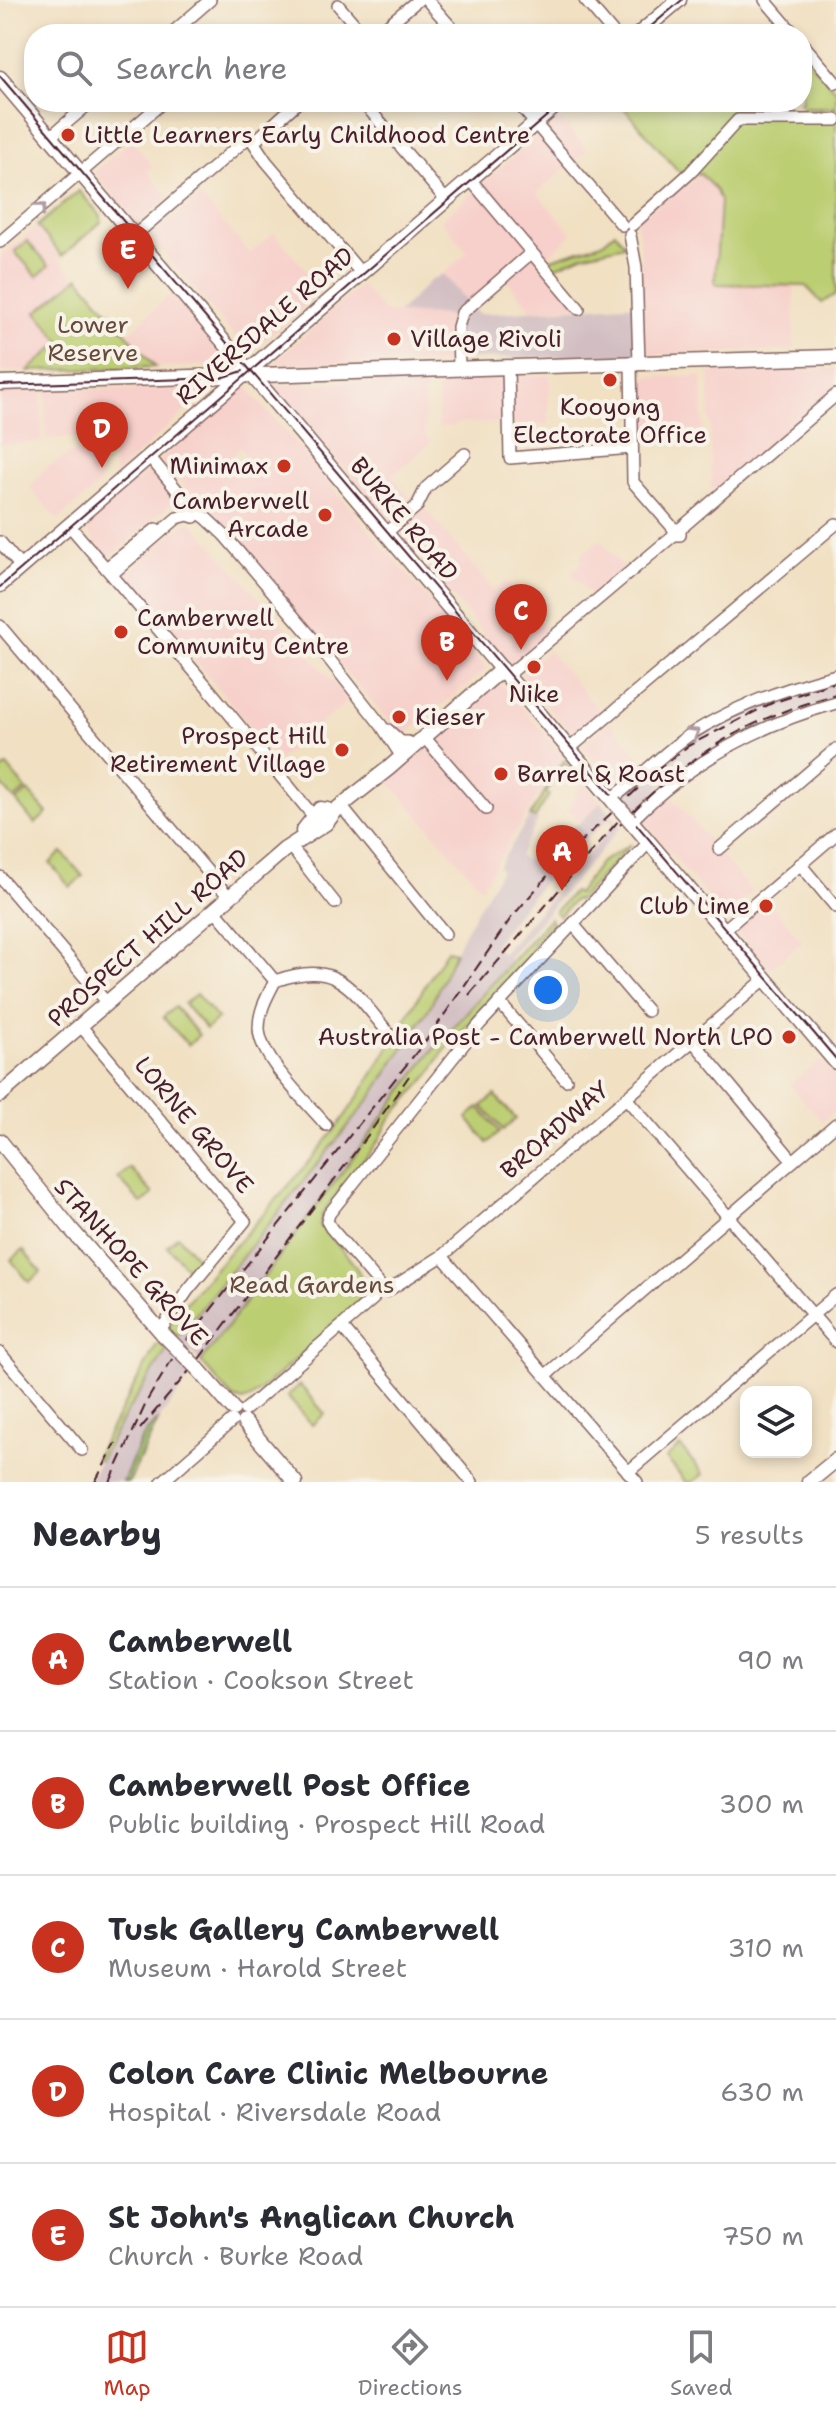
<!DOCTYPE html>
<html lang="en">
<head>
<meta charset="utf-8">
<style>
	body { margin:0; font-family:"Shantell Sans",sans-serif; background:#f7f7f7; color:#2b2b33 }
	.controls { position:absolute; right:24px; bottom:24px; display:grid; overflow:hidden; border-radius:16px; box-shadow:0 4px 12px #0003 }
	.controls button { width:72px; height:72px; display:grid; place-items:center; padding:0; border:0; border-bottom:2px solid #e1e1e2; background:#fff; color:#2b2b33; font:40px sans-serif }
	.you { position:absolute; left:548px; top:990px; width:28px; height:28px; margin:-20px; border:6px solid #fff; border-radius:50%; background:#1a73e8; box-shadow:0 0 0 12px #1a73e833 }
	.badge { display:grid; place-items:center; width:52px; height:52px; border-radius:50%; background:#c8321e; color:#fff; font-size:26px; font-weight:700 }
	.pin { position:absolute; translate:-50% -66px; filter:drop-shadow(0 2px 4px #0008) }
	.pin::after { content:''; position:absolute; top:42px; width:28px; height:24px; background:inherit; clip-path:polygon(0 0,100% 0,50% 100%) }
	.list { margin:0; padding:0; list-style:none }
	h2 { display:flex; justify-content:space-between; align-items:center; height:104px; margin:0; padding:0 32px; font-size:34px }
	h2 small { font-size:26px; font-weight:400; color:#7c7c81 }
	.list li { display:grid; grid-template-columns:52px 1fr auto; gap:24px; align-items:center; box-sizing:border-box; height:144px; padding:0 32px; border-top:2px solid #e1e1e2 }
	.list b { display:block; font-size:30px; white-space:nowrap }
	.list p { margin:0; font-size:26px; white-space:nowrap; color:#7c7c81 }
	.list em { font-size:26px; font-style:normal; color:#7c7c81 }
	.icon { flex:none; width:44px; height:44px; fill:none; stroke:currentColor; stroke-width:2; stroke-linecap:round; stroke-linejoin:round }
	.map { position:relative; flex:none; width:836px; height:1482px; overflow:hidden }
	.search { position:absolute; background:#fff; box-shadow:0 4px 12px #0003; left:24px; right:24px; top:24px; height:88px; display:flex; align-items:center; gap:20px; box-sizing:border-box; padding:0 28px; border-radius:32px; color:#7c7c81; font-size:30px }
	.sheet { height:824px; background:#fff }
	nav { display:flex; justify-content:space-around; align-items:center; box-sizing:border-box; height:112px; border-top:2px solid #e1e1e2; background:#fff; font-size:22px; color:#7c7c81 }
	nav a { display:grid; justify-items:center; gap:4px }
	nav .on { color:#c8321e }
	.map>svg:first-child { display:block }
</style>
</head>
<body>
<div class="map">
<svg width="836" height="1482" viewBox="0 0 836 1482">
	<rect width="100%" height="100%" fill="#f7f3e8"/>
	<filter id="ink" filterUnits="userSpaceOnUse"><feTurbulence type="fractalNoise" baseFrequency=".0125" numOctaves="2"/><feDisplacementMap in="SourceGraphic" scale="16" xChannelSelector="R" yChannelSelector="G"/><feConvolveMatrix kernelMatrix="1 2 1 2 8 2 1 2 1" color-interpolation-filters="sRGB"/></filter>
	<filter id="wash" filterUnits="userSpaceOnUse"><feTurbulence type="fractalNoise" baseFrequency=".006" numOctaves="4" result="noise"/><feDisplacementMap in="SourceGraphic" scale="32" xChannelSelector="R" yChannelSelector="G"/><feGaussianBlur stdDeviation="1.8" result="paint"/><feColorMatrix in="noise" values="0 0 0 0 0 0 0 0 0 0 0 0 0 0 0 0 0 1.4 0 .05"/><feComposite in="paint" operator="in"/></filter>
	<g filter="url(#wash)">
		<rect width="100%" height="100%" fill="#f1e0c2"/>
		<g fill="#f7d0cb" fill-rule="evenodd">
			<path d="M559,117L587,150L537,193L572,234L542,262L584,306L532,310L506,279L473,308L443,274L468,252L441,220Z"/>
			<path d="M131,140L153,166L147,171L168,197L137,223L94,172Z"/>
			<path d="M701,174L716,191L720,201L715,284L794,286V350L644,355L640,241L636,220Z"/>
			<path d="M200,196L250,253L274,233L323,290L252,351L246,350L151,238Z"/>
			<path d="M36,227L75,279L37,312L61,342L28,371H0V257Z"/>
			<path d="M361,285L384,312L448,315L452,363L273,364Z"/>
			<path d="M171,294L223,357L220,365L155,367L128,334Z"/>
			<path d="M836,369V388L715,490L711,488L709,372Z"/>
			<path d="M550,375L548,424L459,423L455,426L438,427V379Z"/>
			<path d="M702,376L703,431L640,433L639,377Z"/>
			<path d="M424,380L425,436L432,442L392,476L414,502L390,522L273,385Z"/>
			<path d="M246,386L487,668L403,737L160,460ZM240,448L252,463L242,475L229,459Z"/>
			<path d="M207,388L208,390L114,476L111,435L46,439V390Z"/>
			<path d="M41,390L42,442L0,444V391Z"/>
			<path d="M98,450L100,484L58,520L30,488L45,468L75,451Z"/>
			<path d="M153,467L177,499L110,556H106L84,527Z"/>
			<path d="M425,508L494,591L506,581L549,632L514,663L507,662L398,531Z"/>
			<path d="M189,519L349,700L278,760L126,578L127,572Z"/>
			<path d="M600,539L623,568L592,596L571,573L583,562L579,557Z"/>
			<path d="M548,650L601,713L574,737L521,676L522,673Z"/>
			<path d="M498,684L506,689L563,755L481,888L387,779Z"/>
			<path d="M610,722L646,765L618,790L581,746Z"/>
			<path d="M583,782L601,802L578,821L568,809Z"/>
			<path d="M669,793L752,892L725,914H722L642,819Z"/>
			<path d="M769,901L802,942L769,970L736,930Z"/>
			<path d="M820,1060L836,1078V1110L822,1122L790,1085Z"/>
		</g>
		<g fill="#d2bec2" fill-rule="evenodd">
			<path d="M443,274L478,314L642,304L644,355L463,359L448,315L398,313L431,280Z"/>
			<path d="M836,679V699L738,736L700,758L665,783L637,811L622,794L687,741L720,722L784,694Z"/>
			<path d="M601,802L624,831L620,828L508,958L511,961L429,1055L201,1362L177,1338L373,1095L431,1005L464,933L501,870L498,867L530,816L538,820L519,856L525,861L539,848L579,823ZM609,818L615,823L502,954L494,945L512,919L557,866Z"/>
			<path d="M167,1350L193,1373L158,1421L151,1425L123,1482H88L123,1418Z"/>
		</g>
		<g fill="#bcce72" stroke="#83764e" stroke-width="2">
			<path d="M802,54L836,90V104L832,107H803L799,102H802Z"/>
			<path d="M619,102H730L736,109L830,110L836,106V294L822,303L806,286L715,284L720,201L716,191L701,174L679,172Z"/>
			<path d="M79,191L101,216V222L62,256L37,226Z"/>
			<path d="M615,232L625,245L582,255L553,268L545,261L602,243Z"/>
			<path d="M27,241L49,266L37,276L15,252Z"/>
			<path d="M79,277L155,367L28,371L61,342L37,312Z"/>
			<path d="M564,760L573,769L564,764L546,793L549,795L535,818L530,816Z"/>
			<path d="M7,766L26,789L14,799L0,783V772Z"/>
			<path d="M28,791L47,813L35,824L16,801Z"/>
			<path d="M631,844L579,900H574L559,916L555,912L573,892L577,894L600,863Z"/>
			<path d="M62,852L83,876L70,887L50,863Z"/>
			<path d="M550,918L552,923L533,945L532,953L494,993L442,1054L431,1073L389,1120L380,1139L322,1214L320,1226C333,1240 366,1271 364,1290C363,1300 351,1310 345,1317L251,1398L243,1401L233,1398L201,1362L429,1055Z"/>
			<path d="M447,950L455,952L431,1005L373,1095L177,1338L168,1329L170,1323C222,1254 285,1196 337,1127C378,1072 410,1008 447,950Z"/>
			<path d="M196,994L218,1019L206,1029L184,1004Z"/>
			<path d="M175,1007L199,1035L188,1045L163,1017Z"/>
			<path d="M495,1095L516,1119L503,1130L482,1106Z"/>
			<path d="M479,1107L500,1132L488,1143L467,1118Z"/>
			<path d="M130,1168L153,1194L142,1204L118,1178Z"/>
			<path d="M178,1236L198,1259L187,1268L167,1246Z"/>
			<path d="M23,1250L41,1272L29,1282L11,1260Z"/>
			<path d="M160,1343L167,1350L123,1418L99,1461L95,1458L156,1346Z"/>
			<path d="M300,1385L325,1414L312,1425L287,1396Z"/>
			<path d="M680,1446L703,1474L693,1482H686L666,1458Z"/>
		</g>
		<path fill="#95b164" stroke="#706848" stroke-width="2" d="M158,1421L129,1482H123C132,1463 140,1431 158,1421Z"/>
	</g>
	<g filter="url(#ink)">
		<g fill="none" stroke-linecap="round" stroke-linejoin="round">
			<defs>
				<g id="minor">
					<path d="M427,0L457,34"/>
					<path d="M585,0L614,34"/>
					<path d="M765,0L794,34"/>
					<path d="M338,5L363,34"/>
					<path d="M171,34L210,0"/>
					<path d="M377,34L418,0"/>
					<path d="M802,43L836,83"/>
					<path d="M363,102L446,200"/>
					<path d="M517,102L622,225"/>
					<path d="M50,137L91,102"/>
					<path d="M254,142L298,102"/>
					<path d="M254,143L266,161L361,273"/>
					<path d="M470,179L579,309"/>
					<path d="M632,225L690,173L738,120H836"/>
					<path d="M630,235L636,267L639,363"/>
					<path d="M134,236L244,141"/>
					<path d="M0,242L163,102"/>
					<path d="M631,363L633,482L674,529"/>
					<path d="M508,367L510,458L632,448"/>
					<path d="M459,369L458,327L462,313L531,253"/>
					<path d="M149,456L181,495L188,510"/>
					<path d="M185,504L206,518L224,535L314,640L381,725L398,751"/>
					<path d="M69,525L205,684L314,817"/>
					<path d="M680,529L836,395"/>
					<path d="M386,533L417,506L426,488L465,454"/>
					<path d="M0,542L21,567"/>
					<path d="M106,568L156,529"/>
					<path d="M112,574L177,518L188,515L194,517"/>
					<path d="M0,626L229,897"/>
					<path d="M508,675L674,535H680V529H674V535"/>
					<path d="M388,730L401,742H408"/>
					<path d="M425,738L486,809"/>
					<path d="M569,749L836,524"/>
					<path d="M612,799C638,779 661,755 688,736C732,707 786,688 836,675"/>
					<path d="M341,806L445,934"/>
					<path d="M631,821C688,763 757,725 836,703"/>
					<path d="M290,846L335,903"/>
					<path d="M719,849L836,749"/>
					<path d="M800,864L836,907"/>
					<path d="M0,877L106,1002"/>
					<path d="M215,910L275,981"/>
					<path d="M573,924L647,1011"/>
					<path d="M724,930L836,834"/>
					<path d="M499,1002L566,1080"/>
					<path d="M80,1025L245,1221L188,1290L160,1331"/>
					<path d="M693,1041L793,1161"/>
					<path d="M626,1098L836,1342"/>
					<path d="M326,1125C307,1102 259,1058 259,1028C259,1010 267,997 275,981C337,959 350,987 387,1031"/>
					<path d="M442,1256L637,1482"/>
					<path d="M379,1284L331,1228L327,1221L329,1214L479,1025L649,842"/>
					<path d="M387,1291L442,1256L765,979"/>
					<path d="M342,1327L472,1482"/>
					<path d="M0,1353L82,1450"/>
					<path d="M546,1375L836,1124"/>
					<path d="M245,1410L373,1299"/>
					<path d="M628,1472L836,1295"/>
					<path d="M162,1482L232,1421"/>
				</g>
				<g id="major">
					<path d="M639,34L679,0"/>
					<path d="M0,78L614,802"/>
					<path d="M0,383L836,357"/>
					<path d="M0,585L560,102"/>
					<path d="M630,820L836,1062"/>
					<path d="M303,831L320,809L327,810L329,819"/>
					<path d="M0,1095L284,850L326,823L337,809L389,768L502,669"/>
					<path d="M0,1141L70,1228L163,1334"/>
					<path d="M198,1369L233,1409"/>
					<path d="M244,1422L295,1482"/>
					<path d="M809,1482L836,1460"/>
				</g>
			</defs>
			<use href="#minor" stroke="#846360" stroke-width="14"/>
			<use href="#major" stroke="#846360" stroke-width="17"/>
			<use href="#minor" stroke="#fff" stroke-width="11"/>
			<use href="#major" stroke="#fff" stroke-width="14"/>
			<g stroke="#4a1f2b" stroke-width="2">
				<path d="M642,34L682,0"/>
				<path d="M0,76L836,1059"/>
				<path d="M0,385L221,378L243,371"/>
				<path d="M0,587L563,102"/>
			</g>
			<g stroke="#4a1f2b" stroke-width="2" stroke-dasharray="12 6" stroke-linecap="butt">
				<path d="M620,825C682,759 748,717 836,695"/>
				<path d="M469,995L625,813"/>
				<path d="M199,1359L371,1131L409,1076"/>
				<path d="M140,1429L189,1371"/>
				<path d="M95,1482L116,1443"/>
				<path d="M110,1482L148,1399L174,1356L431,1034L511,918L563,858L661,767L688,746L772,703L836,682"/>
			</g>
			<defs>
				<g id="major-bridge">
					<path d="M614,802L630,820"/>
					<path d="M163,1334L198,1369"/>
				</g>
			</defs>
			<use href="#major-bridge" stroke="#846360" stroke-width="17" stroke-linecap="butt"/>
			<use href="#major-bridge" stroke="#fff" stroke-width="14"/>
		</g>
		<defs><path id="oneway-chevron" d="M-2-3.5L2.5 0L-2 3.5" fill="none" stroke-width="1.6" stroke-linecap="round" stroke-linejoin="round" transform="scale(2)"/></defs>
		<g stroke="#ae9aa0">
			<use href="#oneway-chevron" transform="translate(41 208) rotate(-40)"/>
			<use href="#oneway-chevron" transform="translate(694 733) rotate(-32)"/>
		</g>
	</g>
	<g fill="#c8321e" stroke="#f7f3e8" stroke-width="3">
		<circle cx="68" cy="135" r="8"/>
		<circle cx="394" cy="339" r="8"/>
		<circle cx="610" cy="380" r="8"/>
		<circle cx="284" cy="466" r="8"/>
		<circle cx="325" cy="515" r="8"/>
		<circle cx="121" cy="632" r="8"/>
		<circle cx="534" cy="667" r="8"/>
		<circle cx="399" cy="717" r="8"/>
		<circle cx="342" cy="750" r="8"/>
		<circle cx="501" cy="774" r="8"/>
		<circle cx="766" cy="906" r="8"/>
		<circle cx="789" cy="1037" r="8"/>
	</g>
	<g text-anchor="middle" stroke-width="8" stroke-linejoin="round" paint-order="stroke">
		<g font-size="24" fill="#4a1f2b" stroke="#f7f3e8" text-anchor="start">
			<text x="84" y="143">Little Learners Early Childhood Centre</text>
			<text x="410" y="347">Village Rivoli</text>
			<text x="610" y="415" text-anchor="middle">Kooyong<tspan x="610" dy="28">Electorate Office</tspan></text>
			<text x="268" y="474" text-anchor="end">Minimax</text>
			<text x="309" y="509" text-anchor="end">Camberwell<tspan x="309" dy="28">Arcade</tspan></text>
			<text x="137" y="626">Camberwell<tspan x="137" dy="28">Community Centre</tspan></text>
			<text x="534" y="702" text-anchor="middle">Nike</text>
			<text x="415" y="725">Kieser</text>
			<text x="326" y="744" text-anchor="end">Prospect Hill<tspan x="326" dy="28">Retirement Village</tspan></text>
			<text x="517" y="782">Barrel &amp; Roast</text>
			<text x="750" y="914" text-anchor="end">Club Lime</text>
			<text x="773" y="1045" text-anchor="end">Australia Post - Camberwell North LPO</text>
		</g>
		<g font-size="24" fill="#664b3d" stroke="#f7f3e8">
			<text x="93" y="333">Lower<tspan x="93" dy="28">Reserve</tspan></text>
			<text x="312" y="1293">Read Gardens</text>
		</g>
		<g font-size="24" fill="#4a1f2b" stroke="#f7f3e8">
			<text transform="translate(265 326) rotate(-41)" y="8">RIVERSDALE ROAD</text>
			<text transform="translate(404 519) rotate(50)" y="8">BURKE ROAD</text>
			<text transform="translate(148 938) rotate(-41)" y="8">PROSPECT HILL ROAD</text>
			<text transform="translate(194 1125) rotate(50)" y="8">LORNE GROVE</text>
			<text transform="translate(555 1130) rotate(-41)" y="8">BROADWAY</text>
			<text transform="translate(131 1262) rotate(48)" y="8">STANHOPE GROVE</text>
		</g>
	</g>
</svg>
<div class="controls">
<button><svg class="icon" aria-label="layers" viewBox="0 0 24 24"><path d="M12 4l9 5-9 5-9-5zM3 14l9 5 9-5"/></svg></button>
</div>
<div class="you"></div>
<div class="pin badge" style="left:562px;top:891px">A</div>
<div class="pin badge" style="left:447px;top:681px">B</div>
<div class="pin badge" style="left:521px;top:650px">C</div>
<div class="pin badge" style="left:102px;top:468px">D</div>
<div class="pin badge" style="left:128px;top:289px">E</div>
<div class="search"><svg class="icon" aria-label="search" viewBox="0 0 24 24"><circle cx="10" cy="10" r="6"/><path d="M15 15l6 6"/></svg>Search here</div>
</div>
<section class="sheet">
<h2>Nearby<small>5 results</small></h2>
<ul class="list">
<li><span class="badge">A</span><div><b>Camberwell</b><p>Station · Cookson Street</p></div><em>90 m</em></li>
<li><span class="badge">B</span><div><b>Camberwell Post Office</b><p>Public building · Prospect Hill Road</p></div><em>300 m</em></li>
<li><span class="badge">C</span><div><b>Tusk Gallery Camberwell</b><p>Museum · Harold Street</p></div><em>310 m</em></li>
<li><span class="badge">D</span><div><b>Colon Care Clinic Melbourne</b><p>Hospital · Riversdale Road</p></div><em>630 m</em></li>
<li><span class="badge">E</span><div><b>St John's Anglican Church</b><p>Church · Burke Road</p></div><em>750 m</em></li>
</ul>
</section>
<nav>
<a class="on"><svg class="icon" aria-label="map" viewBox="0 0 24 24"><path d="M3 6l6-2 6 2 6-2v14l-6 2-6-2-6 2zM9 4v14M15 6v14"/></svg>Map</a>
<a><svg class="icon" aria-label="directions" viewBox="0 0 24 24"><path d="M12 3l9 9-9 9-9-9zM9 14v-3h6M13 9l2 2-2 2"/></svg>Directions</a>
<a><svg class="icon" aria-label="saved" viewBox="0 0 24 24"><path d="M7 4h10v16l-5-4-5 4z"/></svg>Saved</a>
</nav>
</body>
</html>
